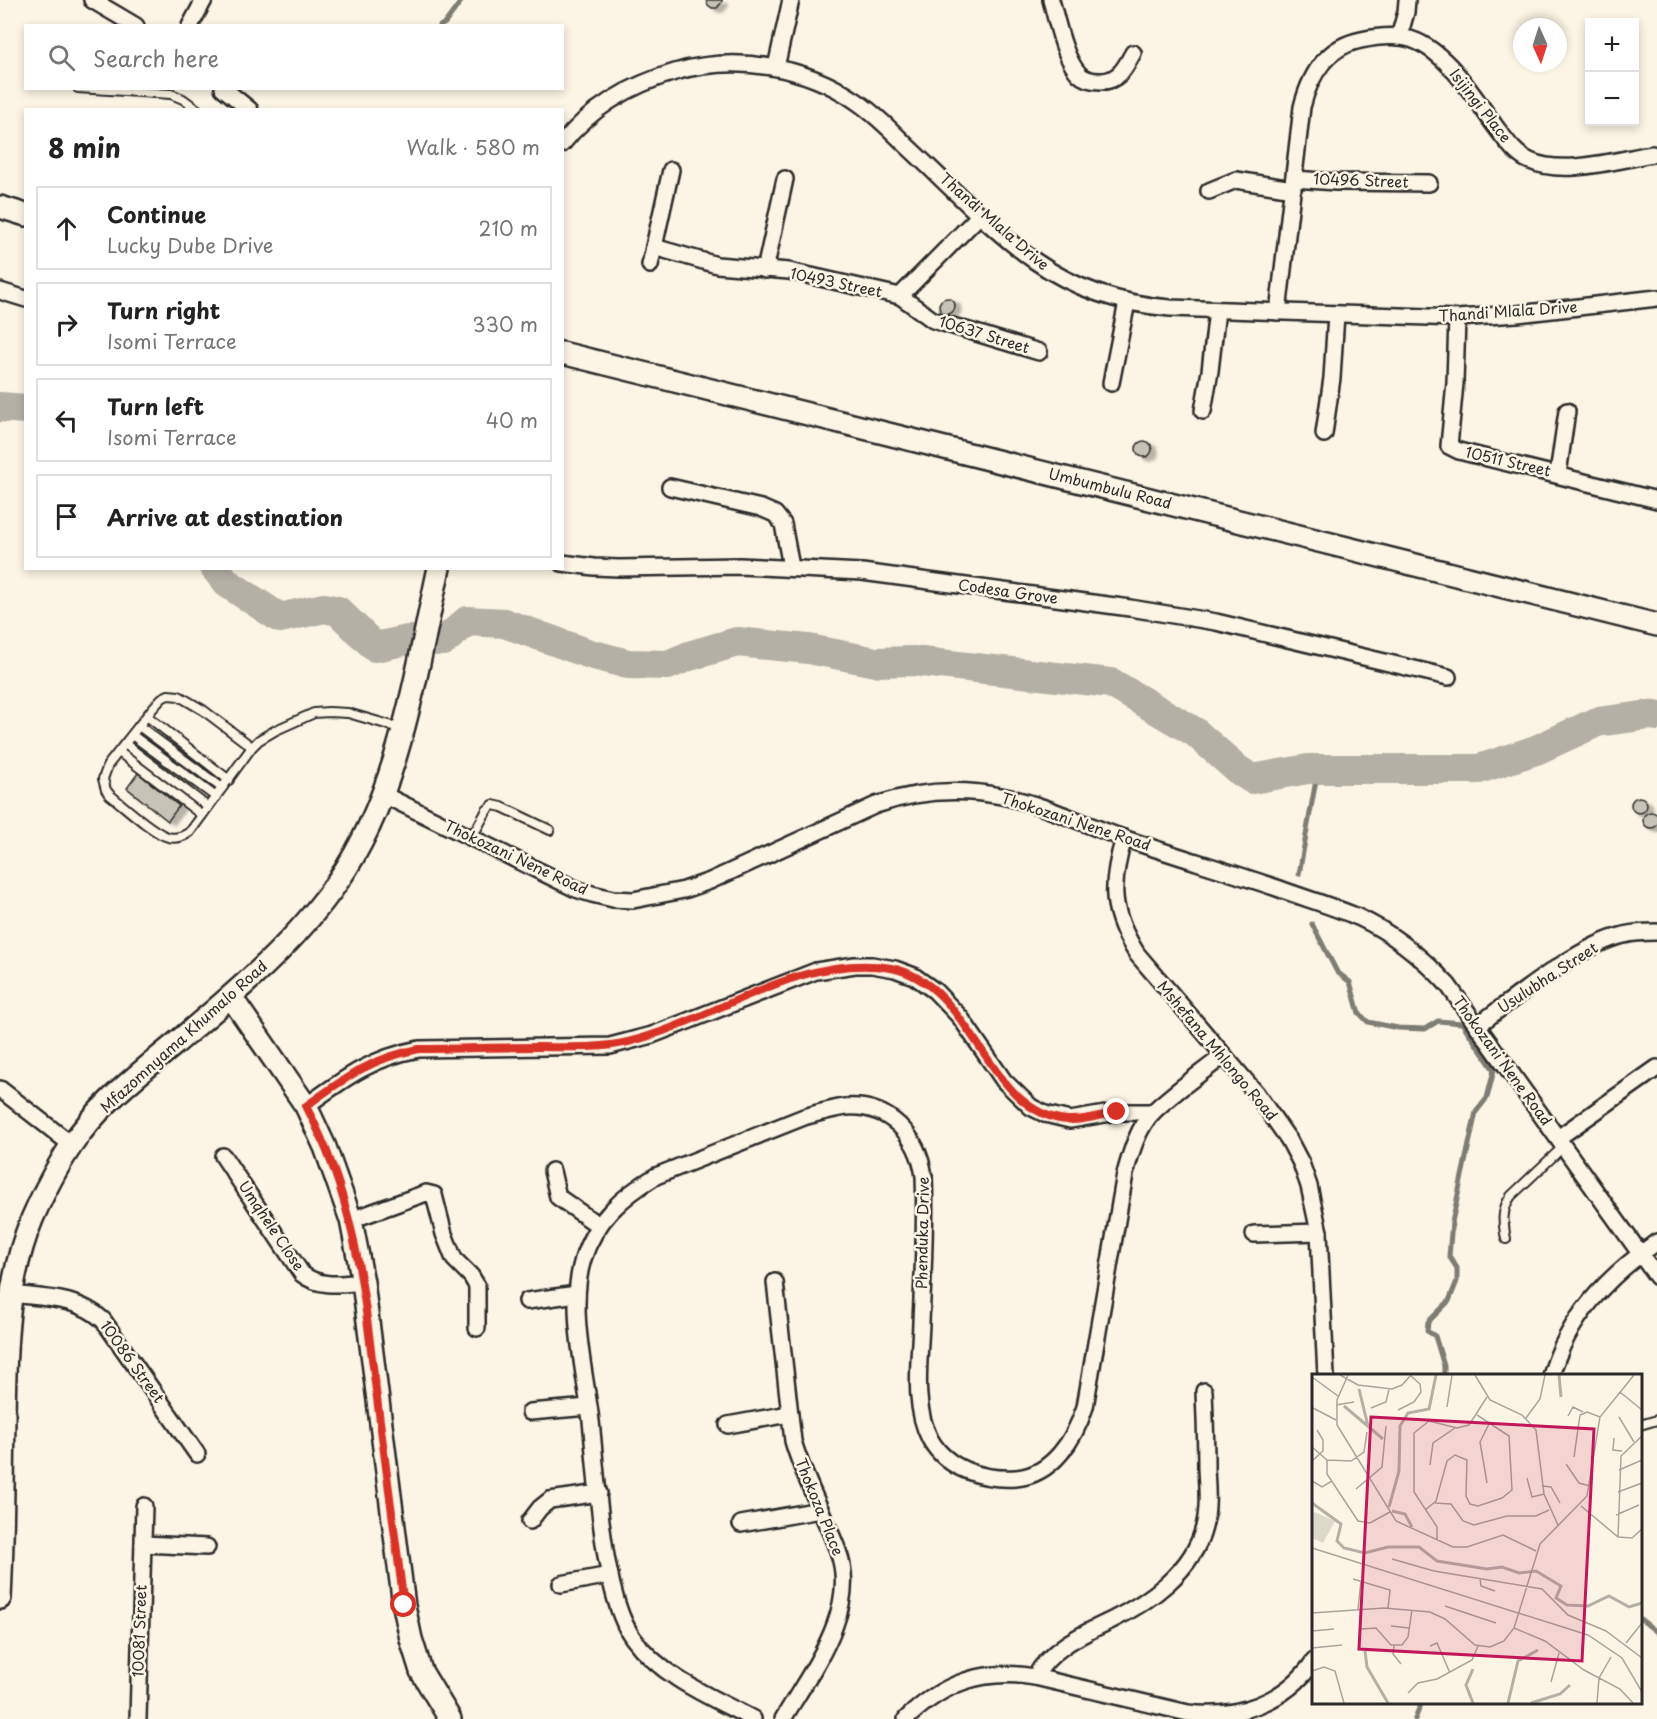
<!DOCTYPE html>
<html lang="en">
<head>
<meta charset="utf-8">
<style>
	body { margin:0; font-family:"Playpen Sans",sans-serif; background:#f6f6f6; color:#222 }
	.controls { position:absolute; right:18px; top:18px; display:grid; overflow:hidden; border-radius:0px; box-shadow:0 3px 9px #0003 }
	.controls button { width:54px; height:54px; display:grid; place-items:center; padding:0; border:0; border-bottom:2px solid #e0e0e0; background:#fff; color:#222; font:30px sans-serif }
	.compass { position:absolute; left:1513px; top:18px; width:54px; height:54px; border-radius:50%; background:#fff; box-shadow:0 3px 9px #0003; rotate:177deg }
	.stop { position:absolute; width:18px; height:18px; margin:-14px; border:4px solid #d93025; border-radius:50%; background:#fff }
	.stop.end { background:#d93025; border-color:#fff; box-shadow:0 2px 6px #0008 }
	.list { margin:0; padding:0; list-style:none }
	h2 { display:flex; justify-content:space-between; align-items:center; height:78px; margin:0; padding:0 24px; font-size:26px }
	h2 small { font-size:20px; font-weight:400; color:#767676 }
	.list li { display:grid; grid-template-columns:39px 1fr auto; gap:18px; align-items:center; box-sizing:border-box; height:84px; margin:0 12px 12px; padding:0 12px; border:2px solid #e0e0e0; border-radius:0px }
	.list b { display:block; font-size:22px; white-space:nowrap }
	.list p { margin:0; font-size:20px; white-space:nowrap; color:#767676 }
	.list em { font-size:20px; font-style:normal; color:#767676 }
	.icon { flex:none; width:33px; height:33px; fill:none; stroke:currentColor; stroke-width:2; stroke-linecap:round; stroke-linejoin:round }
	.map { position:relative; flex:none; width:1657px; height:1719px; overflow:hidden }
	.search { position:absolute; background:#fff; box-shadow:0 3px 9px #0003; left:24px; top:24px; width:540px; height:66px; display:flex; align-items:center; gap:15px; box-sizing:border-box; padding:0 21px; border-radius:0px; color:#767676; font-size:22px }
	.panel { position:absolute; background:#fff; box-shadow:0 3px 9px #0003; left:24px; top:108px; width:540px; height:462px; border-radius:0px }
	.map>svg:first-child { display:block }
</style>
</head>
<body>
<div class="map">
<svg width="1657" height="1719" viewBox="0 0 1657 1719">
	<defs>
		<filter id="shadow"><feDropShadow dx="6" dy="4" stdDeviation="1.5" flood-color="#0004"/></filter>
	</defs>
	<rect width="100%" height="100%" fill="#fcf5e5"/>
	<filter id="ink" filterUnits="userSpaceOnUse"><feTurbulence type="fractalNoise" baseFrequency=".0167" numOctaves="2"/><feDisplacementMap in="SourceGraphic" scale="12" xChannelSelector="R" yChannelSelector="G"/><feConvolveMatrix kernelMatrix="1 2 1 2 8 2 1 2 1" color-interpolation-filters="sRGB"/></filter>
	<g filter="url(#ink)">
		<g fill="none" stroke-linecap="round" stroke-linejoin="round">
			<g stroke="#7d7b74" stroke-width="5">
				<path d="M440,26L445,23L462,0"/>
				<path d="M1299,874L1318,769"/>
				<path d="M1312,924L1337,972L1350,982L1359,1013L1368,1022L1398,1028L1425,1029L1438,1021L1462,1023L1494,1070L1487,1098L1476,1112L1452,1222L1449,1256L1457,1268V1281L1449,1301L1428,1322L1427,1331L1435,1336L1444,1366V1376"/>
				<path d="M1640,1619L1657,1632"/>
				<path d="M1415,1719L1422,1702"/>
			</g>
			<g stroke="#b4b0a5" stroke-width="30">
				<path d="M0,407L26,409"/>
				<path d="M215,568L227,583L280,618L324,608L338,611L375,647L408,640L444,641L467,621L504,623L590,654L628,664L668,665L689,656L737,642L809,649L876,662L913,661L1111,683L1195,732L1237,769L1252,779L1308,769H1479L1536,750L1597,722L1650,715L1657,716"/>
			</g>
		</g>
		<g fill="#c8c3b7" stroke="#2b2b2b" stroke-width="1.5" filter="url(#shadow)">
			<path d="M706,0H722V2L717,8H712L708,5Z"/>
			<circle cx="947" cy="306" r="8"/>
			<circle cx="1144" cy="449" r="8"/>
			<path d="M168,736L204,764L200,770L164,743Z"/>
			<path d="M161,745L198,773L193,779L157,752Z"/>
			<path d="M155,754L191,782L187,788L151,760Z"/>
			<path d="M148,764L185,791L180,797L144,770Z"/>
			<path d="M138,773L179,806L168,821L127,788Z"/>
			<circle cx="1639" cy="805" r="8"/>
			<circle cx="1651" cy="820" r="8"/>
		</g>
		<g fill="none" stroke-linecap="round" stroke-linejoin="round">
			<defs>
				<g id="lane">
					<path d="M78,88L171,94L183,99L198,110"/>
					<path d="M147,716L229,780"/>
					<path d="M139,726L222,788"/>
					<path d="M132,735L216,797"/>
					<path d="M125,744L208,807"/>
					<path d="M252,747L203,710L179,696L168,695L162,698L153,708L108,765L103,779L106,790L110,795C123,805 153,833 168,837C176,839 183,837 190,832L252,747L259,740L276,730L314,713L329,712L348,713L403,729"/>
					<path d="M119,752L202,815"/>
					<path d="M471,839L487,810L493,805L502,807L550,830"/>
					<path d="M1506,1239C1503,1223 1501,1210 1511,1196L1564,1146"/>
					<path d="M1640,1425L1657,1420"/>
				</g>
				<g id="street">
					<path d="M92,0L136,26"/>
					<path d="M1051,0C1057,21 1064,58 1079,74C1084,79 1092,81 1100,81C1118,82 1125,68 1133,53"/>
					<path d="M190,26L204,0"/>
					<path d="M1399,37L1406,12L1407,0"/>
					<path d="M776,67L791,0"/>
					<path d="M223,88L250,110"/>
					<path d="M562,144C591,108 630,85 675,72C735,55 804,65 856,101C875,114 891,130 907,146C948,184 990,229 1035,261C1075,289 1122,304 1170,308L1457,318L1517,314L1657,298"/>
					<path d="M1294,179L1336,182L1429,183"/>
					<path d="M1209,191L1236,180L1293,189"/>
					<path d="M654,247L717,265L789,271L900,296L933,320L1039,352"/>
					<path d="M650,265L671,170"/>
					<path d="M765,270L785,179"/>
					<path d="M0,291L26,299"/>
					<path d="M900,296L981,214"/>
					<path d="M1278,312L1302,107C1310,75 1326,47 1361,40C1375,37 1392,35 1406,38C1444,46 1474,97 1495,126C1505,139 1515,155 1530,161C1563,176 1617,160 1652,154"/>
					<path d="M1457,318L1455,383L1449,446L1459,451L1657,500"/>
					<path d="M1111,383L1127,302"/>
					<path d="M1203,411L1210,371L1217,310"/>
					<path d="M1324,434L1332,378L1336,314"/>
					<path d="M1558,474L1567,411"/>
					<path d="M670,487L761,508L775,514L783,524L791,567"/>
					<path d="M562,563L594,567L619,568L740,566L862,572L1130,608L1216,622L1448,677"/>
					<path d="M382,794L576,889L592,894L613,899L633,900L684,890L710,881L876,805C916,791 960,788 1001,796C1044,804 1085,825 1126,839C1176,856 1227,871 1277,888C1304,898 1332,906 1358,917C1393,933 1422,957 1448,985L1657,1277"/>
					<path d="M1124,838C1110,885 1110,911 1137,954L1256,1093L1289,1140L1301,1163L1309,1186L1319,1232L1326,1376"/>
					<path d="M1478,1025C1515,998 1581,944 1624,935C1635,932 1646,932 1657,932"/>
					<path d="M0,1089L72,1145"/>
					<path d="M306,1106C345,1078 371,1058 419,1049L610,1046L652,1035L816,971L855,965H872L895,969L914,976L935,991L960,1017L1004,1081L1031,1107L1045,1114L1070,1120L1117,1112H1153"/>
					<path d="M1558,1138L1657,1068"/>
					<path d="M223,1156L302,1274C320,1288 341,1284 363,1282"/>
					<path d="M552,1171L558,1197L598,1225"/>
					<path d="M351,1220L426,1193L434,1195L444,1234L454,1259L471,1276L477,1286V1328"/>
					<path d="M1254,1234L1319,1232"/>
					<path d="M775,1282L793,1441C804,1479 824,1514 838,1551C860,1609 811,1671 783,1719"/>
					<path d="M11,1294C43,1298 78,1297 103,1320L197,1454"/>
					<path d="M527,1301L577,1294"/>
					<path d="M1551,1376C1568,1317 1608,1276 1657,1242"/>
					<path d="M530,1412L589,1407"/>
					<path d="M728,1425L789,1414"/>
					<path d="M530,1521L540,1508L550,1500L599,1493"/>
					<path d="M741,1524L820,1510"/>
					<path d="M143,1544L207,1547"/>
					<path d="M561,1584L610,1575"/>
					<path d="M1035,1677C1051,1648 1081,1635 1110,1621C1149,1602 1193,1571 1204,1527C1209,1508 1207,1488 1206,1468C1206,1442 1205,1416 1204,1391"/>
					<path d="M138,1719L144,1506"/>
					<path d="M753,1719C711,1697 661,1677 633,1638C602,1596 597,1475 591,1421C585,1371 568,1307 583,1259C595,1220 623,1196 656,1176L804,1117C818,1113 831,1109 845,1107C889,1103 918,1136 924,1176C926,1225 923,1274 921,1322C920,1359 912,1405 930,1439C947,1470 984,1480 1016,1478C1053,1475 1075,1438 1085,1407L1125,1174C1131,1152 1138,1127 1154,1111C1175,1091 1200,1074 1223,1056"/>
					<path d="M906,1719C943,1683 983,1668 1035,1677L1188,1713C1237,1719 1285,1703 1314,1661"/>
				</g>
				<g id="secondary">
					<path d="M0,207L26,215"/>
					<path d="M562,353L1657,625"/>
					<path d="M231,997L306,1106L325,1147L351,1220L363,1282L404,1606L411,1639L421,1671L450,1719"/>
					<path d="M0,1598C3,1538 3,1477 4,1416C5,1349 6,1282 32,1219C43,1194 56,1168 71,1146C98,1105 139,1074 176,1043C234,994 295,944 338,881C400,792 416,671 439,568"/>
				</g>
			</defs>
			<use href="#lane" stroke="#2b2b2b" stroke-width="12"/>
			<use href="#street" stroke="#2b2b2b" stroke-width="20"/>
			<use href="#secondary" stroke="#2b2b2b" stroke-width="26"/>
			<use href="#lane" stroke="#fcf5e5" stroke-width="8"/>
			<use href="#street" stroke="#fcf5e5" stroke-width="15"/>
			<use href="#secondary" stroke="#fcf5e5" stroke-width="21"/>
		</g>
	</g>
	<g fill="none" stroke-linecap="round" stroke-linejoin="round" filter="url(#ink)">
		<path stroke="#d93025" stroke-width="8" d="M404,1605C395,1531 385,1457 375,1383C363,1284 354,1197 306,1106C345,1078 371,1058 419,1049C459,1049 498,1047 537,1047C568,1047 598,1049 628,1042C714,1021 800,952 891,968C975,984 986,1114 1068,1120C1084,1121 1101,1115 1117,1112"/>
	</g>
	<g text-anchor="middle" stroke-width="5" stroke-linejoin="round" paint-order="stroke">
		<g font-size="15" fill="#2b2b2b" stroke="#fcf5e5">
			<text transform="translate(1480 106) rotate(52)" y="5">Isijingi Place</text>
			<text transform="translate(1361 181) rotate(2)" y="5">10496 Street</text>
			<text transform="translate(994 222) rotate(41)" y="5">Thandi Mlala Drive</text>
			<text transform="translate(836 283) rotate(12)" y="5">10493 Street</text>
			<text transform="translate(1508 312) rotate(-4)" y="5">Thandi Mlala Drive</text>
			<text transform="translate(984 335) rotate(17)" y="5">10637 Street</text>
			<text transform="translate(1508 462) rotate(13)" y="5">10511 Street</text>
			<text transform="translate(1110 489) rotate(14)" y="5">Umbumbulu Road</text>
			<text transform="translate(1008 592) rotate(8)" y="5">Codesa Grove</text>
			<text transform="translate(1076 822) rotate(18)" y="5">Thokozani Nene Road</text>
			<text transform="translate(516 858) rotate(25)" y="5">Thokozani Nene Road</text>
			<text transform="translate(1548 978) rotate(-33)" y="5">Usulubha Street</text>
			<text transform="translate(184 1037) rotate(-42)" y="5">Mfazomnyama Khumalo Road</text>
			<text transform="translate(1217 1051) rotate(50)" y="5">Mshefana Mhlongo Road</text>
			<text transform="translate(1502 1061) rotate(54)" y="5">Thokozani Nene Road</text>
			<text transform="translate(271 1226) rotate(56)" y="5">Umqhele Close</text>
			<text transform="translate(923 1233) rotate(-89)" y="5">Phenduka Drive</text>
			<text transform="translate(132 1362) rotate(54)" y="5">10086 Street</text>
			<text transform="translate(819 1507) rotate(68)" y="5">Thokoza Place</text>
			<text transform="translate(140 1631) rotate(-88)" y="5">10081 Street</text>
		</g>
	</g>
	<g transform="translate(1312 1374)">
		<rect width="330" height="330" fill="#fcf5e5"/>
		<path d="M0,137L23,147L11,169L0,164Z" fill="#ded8ca"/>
		<path fill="none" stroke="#b4b0a5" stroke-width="3" d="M247,1L249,23M47,15L56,52M32,32L71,65M0,129L29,150L25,167L32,174L53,179L76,173H107L125,187L175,195L190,193L207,199L224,197L249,212L244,224L255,231L276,232L297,222L317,233L330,229M77,133L87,97L88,52L96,39L117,35L124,1M80,137L93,140L100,153M53,277L55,293L76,329M161,295L154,311L161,329M196,329L206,287L226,276M219,329L248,320L258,311"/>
		<path fill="none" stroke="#a8a49b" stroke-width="1.5" d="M28,1L46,11L80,15L90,11L99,1M36,1L25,26V51L84,147L141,173H155L191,161L224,177M163,1L178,26L210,41L224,56L232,120L246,151M0,3L26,22M308,18L330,36M24,31L42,28M135,33L140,1M1,34L24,46M59,34L74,28L77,15M86,36L102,28L109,18L108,10L99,2M256,42L261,33L271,38M307,43L322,68M214,44L228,25L233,1M302,64L301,76L310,77M0,73L15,86L39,87L52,78L55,58M262,83L268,41L275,38L288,43M15,86V100L46,147L58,149L78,138M0,87L11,77V66L5,56M254,90L267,109L278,112M118,91L121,69L143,54M307,96L330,86M215,104L220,123L232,120M0,107L10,113L20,107M175,109L168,68L178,48M230,112L239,113L248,129M44,115L70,93L74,52M306,118L330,109M123,129L139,130L151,147L162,151L195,142H224L237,136M269,132L306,163L320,164L330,155M113,136L124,127L135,87L143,81L155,86L154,122L158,130L166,132L190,124L200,116L197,62L165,41M304,141L327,131M306,163L309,82L330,62M125,166V153L102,118V59L117,47L145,54L157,51L175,23M0,174L276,261L310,284L330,318M80,185L122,197L230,215L256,241L294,257L330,284M41,205L78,216L76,234M168,205L169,212L183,217M133,232L184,249M46,235L49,207M0,239L72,234L118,238L133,245L163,271L178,273L192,267L202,254L228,170L275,122L288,43L322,1M79,252L97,254M202,254L233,267L272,296L308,315L321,329M49,255L64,254L79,271H90L96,263L100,236M0,257L22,255M314,269L330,249M82,272L81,280L89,290M118,272L125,269L138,299M0,274L30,271M0,297L12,293L23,297L32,329M239,308L247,279M96,319L106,309L125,305L160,286L166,272M285,329L287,304L299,283"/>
		<path fill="#c2185b" fill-opacity="0.15" stroke="#c2185b" stroke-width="3" d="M59,43L282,55L270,287L47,275Z"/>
		<rect width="330" height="330" fill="none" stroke="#2b2b2b" stroke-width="3"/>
	</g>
</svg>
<div class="controls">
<button>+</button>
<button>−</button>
</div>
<svg class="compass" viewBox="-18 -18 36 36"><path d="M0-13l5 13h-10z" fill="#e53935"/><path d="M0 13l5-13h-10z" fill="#767676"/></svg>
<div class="stop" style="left:404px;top:1605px"></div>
<div class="stop end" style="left:1117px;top:1112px"></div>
<div class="search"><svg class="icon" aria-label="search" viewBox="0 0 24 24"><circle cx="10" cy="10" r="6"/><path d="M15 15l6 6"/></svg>Search here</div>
<section class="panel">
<h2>8 min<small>Walk · 580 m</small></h2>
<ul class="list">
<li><svg class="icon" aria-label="ahead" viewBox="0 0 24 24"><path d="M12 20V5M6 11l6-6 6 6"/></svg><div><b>Continue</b><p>Lucky Dube Drive</p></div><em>210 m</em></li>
<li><svg class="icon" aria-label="right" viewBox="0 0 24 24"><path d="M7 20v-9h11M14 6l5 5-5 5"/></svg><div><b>Turn right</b><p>Isomi Terrace</p></div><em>330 m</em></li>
<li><svg class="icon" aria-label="left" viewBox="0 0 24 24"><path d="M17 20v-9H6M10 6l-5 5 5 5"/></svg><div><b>Turn left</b><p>Isomi Terrace</p></div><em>40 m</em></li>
<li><svg class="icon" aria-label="arrive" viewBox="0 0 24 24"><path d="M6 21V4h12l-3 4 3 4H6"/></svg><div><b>Arrive at destination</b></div></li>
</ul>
</section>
</div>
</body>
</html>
